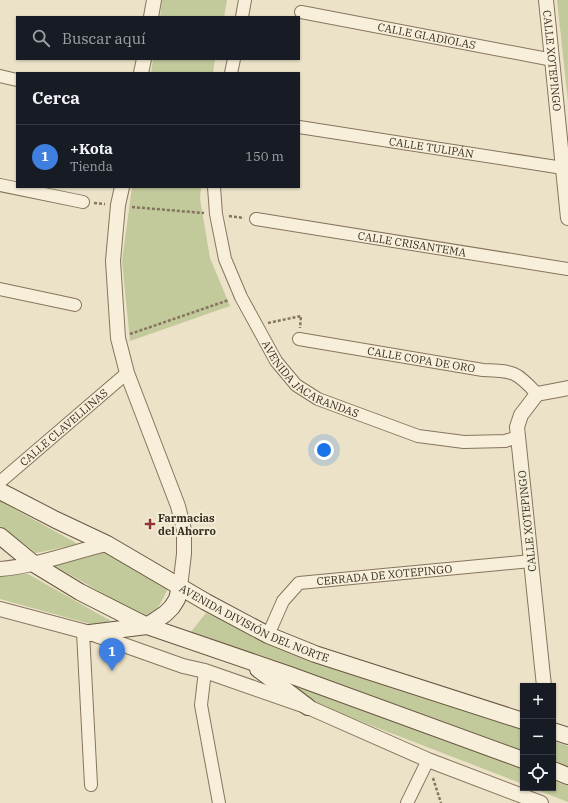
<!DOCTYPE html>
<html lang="es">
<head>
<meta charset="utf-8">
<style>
	body { margin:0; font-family:"IBM Plex Serif",serif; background:#242831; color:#f1f3f6 }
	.controls { position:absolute; right:12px; bottom:12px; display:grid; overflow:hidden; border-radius:0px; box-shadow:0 1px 3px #0004 }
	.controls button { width:36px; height:36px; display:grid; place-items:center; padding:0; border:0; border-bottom:1px solid #363941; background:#171b24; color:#f1f3f6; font:20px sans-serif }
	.you { position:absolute; left:324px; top:450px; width:14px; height:14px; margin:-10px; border:3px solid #fff; border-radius:50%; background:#1a73e8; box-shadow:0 0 0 6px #1a73e833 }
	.badge { display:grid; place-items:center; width:26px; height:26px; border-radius:50%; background:#0b8043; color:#fff; font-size:13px; font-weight:700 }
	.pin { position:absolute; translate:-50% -33px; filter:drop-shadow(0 1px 2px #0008) }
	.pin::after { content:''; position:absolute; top:21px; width:14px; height:12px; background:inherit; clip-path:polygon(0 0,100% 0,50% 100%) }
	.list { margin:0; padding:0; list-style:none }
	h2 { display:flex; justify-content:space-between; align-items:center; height:52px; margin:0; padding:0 16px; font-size:17px }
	h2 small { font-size:13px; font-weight:400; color:#9ea1a6 }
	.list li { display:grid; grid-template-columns:26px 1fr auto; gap:12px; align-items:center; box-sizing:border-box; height:64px; padding:0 16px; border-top:1px solid #363941 }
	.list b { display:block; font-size:15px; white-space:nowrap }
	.list p { margin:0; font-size:13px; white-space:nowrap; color:#9ea1a6 }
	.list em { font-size:13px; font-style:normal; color:#9ea1a6 }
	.icon { flex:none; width:22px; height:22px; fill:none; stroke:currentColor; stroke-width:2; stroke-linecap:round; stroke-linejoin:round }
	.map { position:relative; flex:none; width:568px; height:803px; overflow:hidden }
	.search { position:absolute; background:#171b24; box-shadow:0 1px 3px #0004; left:16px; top:16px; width:284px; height:44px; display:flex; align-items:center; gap:10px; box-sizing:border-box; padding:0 14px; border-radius:0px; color:#9ea1a6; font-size:15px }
	.panel { position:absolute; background:#171b24; box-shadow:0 1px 3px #0004; left:16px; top:72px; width:284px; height:116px; border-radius:0px }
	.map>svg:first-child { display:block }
</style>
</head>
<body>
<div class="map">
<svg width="568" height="803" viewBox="0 0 568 803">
	<rect width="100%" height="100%" fill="#ece2c7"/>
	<g fill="#c2c99b">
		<path d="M162,0H227L224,17H160Z"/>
		<path d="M557,0H568V102Z"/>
		<path d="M153,59H215L213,73H151Z"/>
		<path d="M132,187H201L200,199L210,258L230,306L130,341L122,261Z"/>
		<path d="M0,501L78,544L36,553L0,526Z"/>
		<path d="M108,547L171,583L151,621L48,562Z"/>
		<path d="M28,574L111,621L94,625L0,599V575Z"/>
		<path d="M206,613L266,641L523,730V753L190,633Z"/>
		<path d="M290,680L523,765V784L313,703Z"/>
		<path d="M553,741L568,746V769L553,764Z"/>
		<path d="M553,776L568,782V802L532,788H553Z"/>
	</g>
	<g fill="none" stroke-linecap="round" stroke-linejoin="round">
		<defs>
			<g id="minor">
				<path id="s1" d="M301,12L553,60"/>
				<path d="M242,17L245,0"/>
				<path d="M231,73L234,59"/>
				<path d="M0,76L17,80"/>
				<path id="s2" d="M299,127L563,168"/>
				<path d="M0,185L83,202"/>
				<path id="s3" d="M214,187L216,214L225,259L241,297L276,361L296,385L318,399L418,436L464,442L505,441L518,437"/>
				<path id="s4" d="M256,219L568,269"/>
				<path d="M0,289L75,305"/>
				<path id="s5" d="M299,339L483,370C513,371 516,371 537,394"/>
				<path id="s6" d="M0,482L127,373"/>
				<path d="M83,632L91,785"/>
				<path id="s7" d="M268,635L283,601L299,583L531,561"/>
				<path d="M205,671L201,705L219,803"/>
				<path d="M407,803L428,760"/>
			</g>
			<g id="tertiary">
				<path id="s8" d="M546,0L568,218"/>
				<path d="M151,17L154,0"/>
				<path d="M141,73L144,59"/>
				<path d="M122,187L118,205L113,261L118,338L127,373L178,506L184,530V554L180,587"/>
				<path d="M0,569C37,566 72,552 107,544"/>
				<path d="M0,609L90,633L183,666L205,671L308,707L428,760L541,803"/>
				<path d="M544,686L517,427L521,415L537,394L568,388"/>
			</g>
			<g id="secondary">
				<path id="s9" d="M0,491L56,520L107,544L206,602L268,635L315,654L523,721"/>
				<path d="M0,536L34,564L80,592L147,626L290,675L523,760"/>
				<path d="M90,633L147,626L165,614L172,607L177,599L180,587"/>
				<path d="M258,669L308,707"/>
				<path d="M553,731L568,736"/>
				<path d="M553,770L568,776"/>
			</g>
		</defs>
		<use href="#minor" stroke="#86755e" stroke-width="14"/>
		<use href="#tertiary" stroke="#86755e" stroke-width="16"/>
		<use href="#secondary" stroke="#685641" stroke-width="18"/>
		<g stroke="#86755e" stroke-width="2.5" stroke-dasharray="3 2" stroke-linecap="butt">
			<path d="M94,203L105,204"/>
			<path d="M132,207L204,213"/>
			<path d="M229,216L244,218"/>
			<path d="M268,323L301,316L300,328"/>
			<path d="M130,334L229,300"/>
			<path d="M433,778L441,803"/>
		</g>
		<use href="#minor" stroke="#f7efda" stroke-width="12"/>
		<use href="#tertiary" stroke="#f7efda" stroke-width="14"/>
		<use href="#secondary" stroke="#f7efda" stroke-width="16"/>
	</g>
	<path fill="#913532" stroke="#f3ecd6" stroke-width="1.5" d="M148 518h4v4h4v4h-4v4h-4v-4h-4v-4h4z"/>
	<g text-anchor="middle" stroke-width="4" stroke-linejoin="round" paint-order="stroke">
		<g font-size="11" fill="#372d20" stroke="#f3ecd6">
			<text dy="4" stroke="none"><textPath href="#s1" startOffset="128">CALLE GLADIOLAS</textPath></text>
			<text dy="4" stroke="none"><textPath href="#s8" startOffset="61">CALLE XOTEPINGO</textPath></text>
			<text dy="4" stroke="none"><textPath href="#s2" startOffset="134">CALLE TULIPÁN</textPath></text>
			<text dy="4" stroke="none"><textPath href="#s4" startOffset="158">CALLE CRISANTEMA</textPath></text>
			<text dy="4" stroke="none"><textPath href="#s5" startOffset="124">CALLE COPA DE ORO</textPath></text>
			<text dy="4" stroke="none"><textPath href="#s3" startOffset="226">AVENIDA JACARANDAS</textPath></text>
			<text dy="4" stroke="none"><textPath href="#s6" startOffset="84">CALLE CLAVELLINAS</textPath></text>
			<text transform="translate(527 521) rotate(-96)" y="4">CALLE XOTEPINGO</text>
			<text dy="4" stroke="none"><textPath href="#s7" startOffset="147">CERRADA DE XOTEPINGO</textPath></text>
			<text dy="4" stroke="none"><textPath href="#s9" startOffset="287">AVENIDA DIVISIÓN DEL NORTE</textPath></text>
		</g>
		<g font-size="11" font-weight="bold" fill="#372d20" stroke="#f3ecd6" text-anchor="start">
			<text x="158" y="522">Farmacias<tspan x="158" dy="13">del Ahorro</tspan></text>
		</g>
	</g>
</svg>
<div class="controls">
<button>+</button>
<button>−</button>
<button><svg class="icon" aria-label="locate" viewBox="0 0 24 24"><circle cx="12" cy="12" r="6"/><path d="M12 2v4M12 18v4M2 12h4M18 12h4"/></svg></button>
</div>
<div class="you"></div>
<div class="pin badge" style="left:112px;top:671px;background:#3f7fe0">1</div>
<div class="search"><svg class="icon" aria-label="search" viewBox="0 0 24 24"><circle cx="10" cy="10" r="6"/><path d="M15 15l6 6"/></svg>Buscar aquí</div>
<section class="panel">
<h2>Cerca<small></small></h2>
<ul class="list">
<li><span class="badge" style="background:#3f7fe0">1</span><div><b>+Kota</b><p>Tienda</p></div><em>150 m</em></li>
</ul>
</section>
</div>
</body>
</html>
